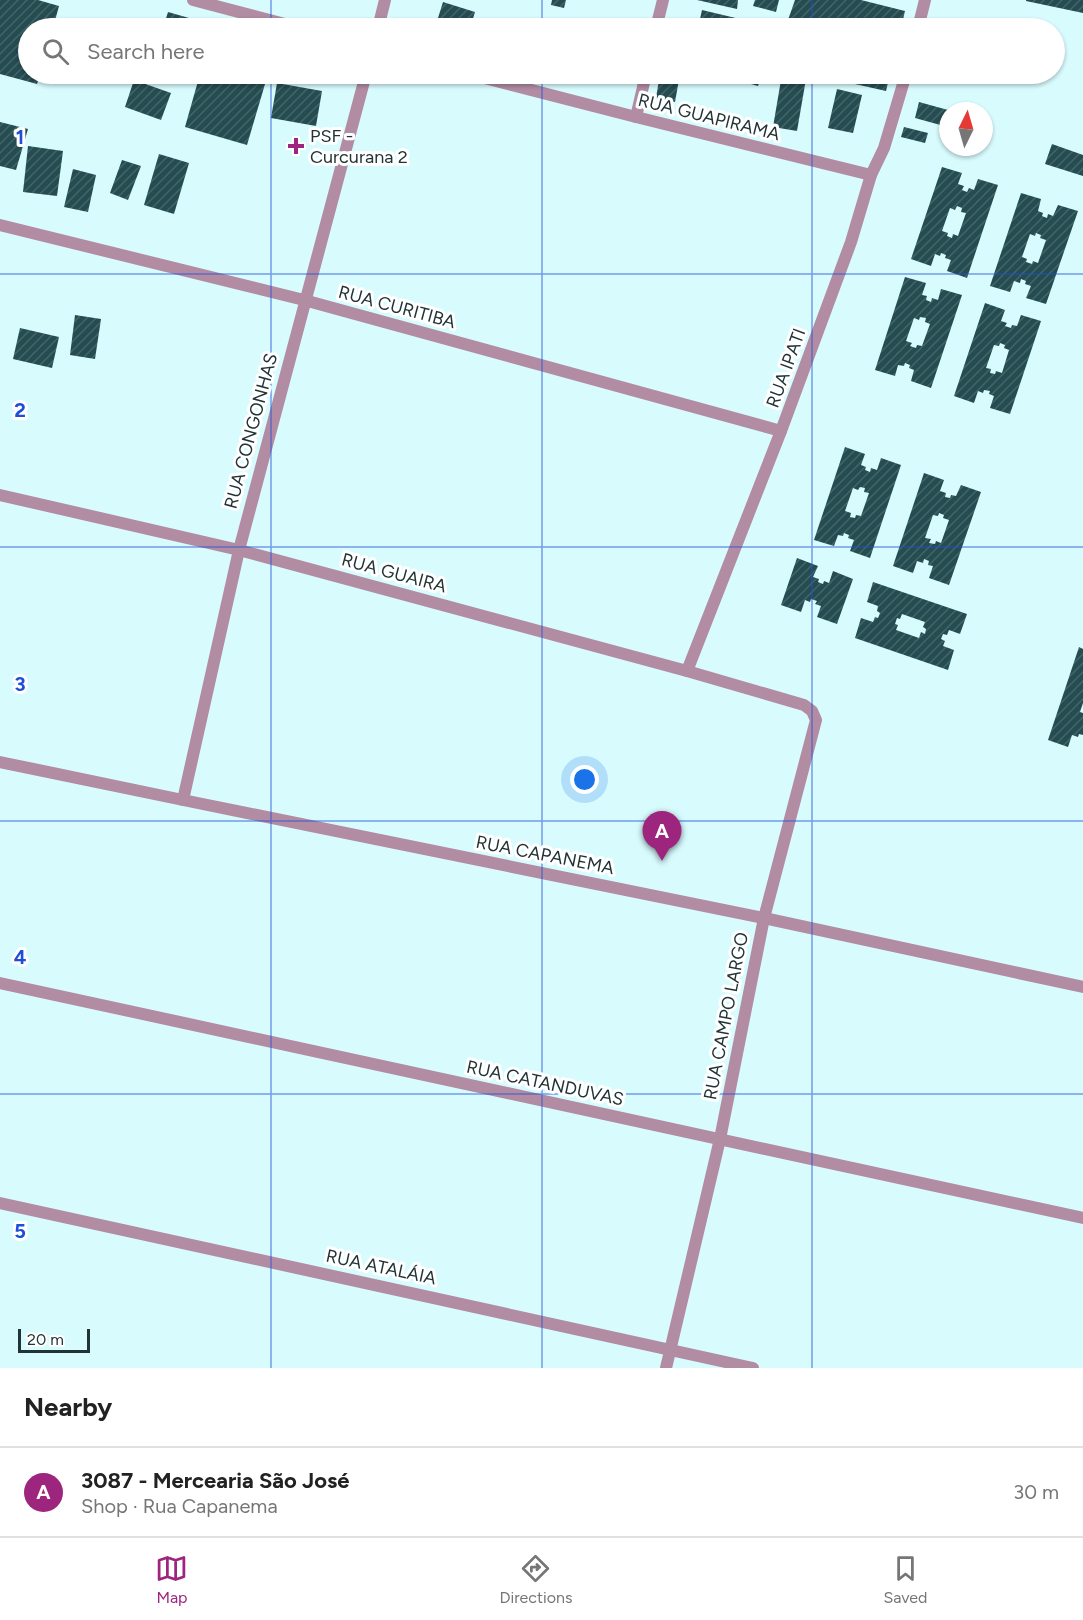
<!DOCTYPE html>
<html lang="en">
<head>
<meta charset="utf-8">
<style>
	body { margin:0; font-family:Figtree,sans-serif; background:#f6f6f6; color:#222 }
	.compass { position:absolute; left:939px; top:102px; width:54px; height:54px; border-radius:50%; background:#fff; box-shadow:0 2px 4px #0004; rotate:5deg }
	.scale { position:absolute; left:18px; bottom:15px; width:72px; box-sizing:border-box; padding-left:6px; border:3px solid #223335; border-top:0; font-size:16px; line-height:21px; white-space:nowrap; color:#223335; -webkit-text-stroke:4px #fff; paint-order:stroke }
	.you { position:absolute; left:585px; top:780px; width:21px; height:21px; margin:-15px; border:4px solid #fff; border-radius:50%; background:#1a73e8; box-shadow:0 0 0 9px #1a73e833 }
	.badge { display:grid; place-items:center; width:39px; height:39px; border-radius:50%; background:#9d257d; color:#fff; font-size:20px; font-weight:700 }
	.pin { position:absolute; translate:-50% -50px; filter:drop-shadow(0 2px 3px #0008) }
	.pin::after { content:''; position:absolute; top:32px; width:21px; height:18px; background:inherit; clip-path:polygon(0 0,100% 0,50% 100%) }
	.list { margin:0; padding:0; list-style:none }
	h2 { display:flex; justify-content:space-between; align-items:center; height:78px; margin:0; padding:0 24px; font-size:26px }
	h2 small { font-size:20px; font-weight:400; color:#767676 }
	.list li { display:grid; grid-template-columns:39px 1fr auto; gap:18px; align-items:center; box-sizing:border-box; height:90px; padding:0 24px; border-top:2px solid #e0e0e0 }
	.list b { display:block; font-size:22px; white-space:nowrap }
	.list p { margin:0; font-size:20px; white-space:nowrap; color:#767676 }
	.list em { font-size:20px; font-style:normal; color:#767676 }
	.icon { flex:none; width:33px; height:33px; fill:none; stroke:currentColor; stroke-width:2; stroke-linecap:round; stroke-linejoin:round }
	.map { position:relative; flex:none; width:1083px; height:1368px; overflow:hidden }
	.search { position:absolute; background:#fff; box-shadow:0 2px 4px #0004; left:18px; right:18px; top:18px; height:66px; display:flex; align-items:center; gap:15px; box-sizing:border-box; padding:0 21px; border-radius:33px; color:#767676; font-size:22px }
	.sheet { height:168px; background:#fff }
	nav { display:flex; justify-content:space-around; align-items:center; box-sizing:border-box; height:84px; border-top:2px solid #e0e0e0; background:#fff; font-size:16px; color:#767676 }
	nav a { display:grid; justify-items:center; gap:3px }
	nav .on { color:#9d257d }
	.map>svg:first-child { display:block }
</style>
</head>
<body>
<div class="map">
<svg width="1083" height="1368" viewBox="0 0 1083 1368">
	<defs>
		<pattern id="building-hatch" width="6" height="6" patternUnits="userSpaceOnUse" patternTransform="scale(1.5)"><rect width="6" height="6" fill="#254d51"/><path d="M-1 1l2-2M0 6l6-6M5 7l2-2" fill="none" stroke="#436468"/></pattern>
	</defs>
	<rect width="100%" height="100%" fill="#d8fbfe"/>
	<g fill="url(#building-hatch)" fill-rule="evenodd">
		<path d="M0,0H38L59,6L53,28H28V74H40L37,84L0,74Z"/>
		<path d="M552,0H566L564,8L551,5Z"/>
		<path d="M697,0H738L737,9Z"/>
		<path d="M755,0H779L776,12L753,6Z"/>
		<path d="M795,0H861L905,11L901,28H815L788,20Z"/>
		<path d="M1026,0H1083V13L1026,1Z"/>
		<path d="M443,2L475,12L470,28L438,18Z"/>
		<path d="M702,10L744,20L743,28H698Z"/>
		<path d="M168,12L196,20L194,28H163Z"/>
		<path d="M200,74H268L247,145L185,127Z"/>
		<path d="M660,74H680L675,102L656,98Z"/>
		<path d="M742,74H762L758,86L740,81Z"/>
		<path d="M782,74L806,79L797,131L773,127Z"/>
		<path d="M824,74H890L886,91L824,77Z"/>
		<path d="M134,80L171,93L161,120L125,107Z"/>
		<path d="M277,83L322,91L316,126L271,118Z"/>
		<path d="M837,89L862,95L853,133L828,128Z"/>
		<path d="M919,102L948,110L944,126L915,118Z"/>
		<path d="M0,122L28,129L16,170L0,166Z"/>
		<path d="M904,127L928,133L925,143L901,137Z"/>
		<path d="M1052,144L1083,155V176L1045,164Z"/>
		<path d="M28,146L63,151L57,196L23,192Z"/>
		<path d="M159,154L189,163L174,214L144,205Z"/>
		<path d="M122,160L141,166L128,200L110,193Z"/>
		<path d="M942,167L962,173L958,184L964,186L962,190L967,192L969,188L974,190L978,179L998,185L967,278L947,271L951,260L945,258L946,255L941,253L940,256L935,254L931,266L911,259ZM957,206L962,208L961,212L966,213L958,236L953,234L952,238L947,236L948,233L942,231L950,208L955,210Z"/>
		<path d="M73,169L96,175L88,212L64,207Z"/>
		<path d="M1021,193L1041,199L1038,211L1043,213L1042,216L1047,218L1048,214L1053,216L1058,205L1078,211L1046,304L1026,298L1031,286L1025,284L1026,281L1021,279L1020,283L1014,281L1010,292L990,286ZM1036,233L1041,235L1040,238L1046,240L1038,263L1033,261L1032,264L1026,262L1027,259L1022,257L1030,234L1035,236Z"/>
		<path d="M905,277L926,283L922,295L927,296L926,300L931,302L932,298L938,300L941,289L962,295L931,388L911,381L914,370L909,368L910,365L905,363L904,366L898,365L895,376L875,370ZM920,317L926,318L925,322L930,324L922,346L917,345L916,348L910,346L912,343L906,341L914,318L919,320Z"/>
		<path d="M985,303L1005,310L1001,321L1007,323L1005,326L1011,328L1012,325L1017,326L1021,315L1041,321L1010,414L990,408L994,396L989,394L990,391L984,390L983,393L978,391L974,403L954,396ZM1000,343L1005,345L1004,348L1009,350L1002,373L996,371L995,374L990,373L991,369L986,368L994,345L999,346Z"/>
		<path d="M75,315L101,319L95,359L70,355Z"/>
		<path d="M20,328L59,337L52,368L13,359Z"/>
		<path d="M845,447L865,454L861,465L866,467L865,470L870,472L871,468L877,470L881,458L901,465L870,558L850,551L854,540L848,538L849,535L844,533L843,536L838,535L834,546L814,540ZM860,487L865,488L864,492L869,493L861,516L856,515L855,518L850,517L851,513L845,511L853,488L858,490Z"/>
		<path d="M924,473L944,480L940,491L946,493L945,497L950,498L951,495L956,496L961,485L981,492L949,585L929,578L933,566L928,565L929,561L924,559L923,563L917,561L913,573L893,566ZM939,513L944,515L943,518L949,520L941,543L936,541L935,544L929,543L931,539L925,538L933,515L938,516Z"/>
		<path d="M797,558L818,566L813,577L819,579L818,582L823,584L824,581L829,583L833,571L853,579L837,624L817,617L821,606L815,604L817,601L811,599L810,602L805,600L801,612L781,605Z"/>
		<path d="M873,582L967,614L960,634L949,630L947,635L943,634L941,639L945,641L943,646L954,650L948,670L855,638L861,618L873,622L875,617L878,618L880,613L877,611L878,606L867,602ZM902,614L925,622L923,627L926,629L925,634L921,632L919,638L896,630L898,625L895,624L897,618L900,619Z"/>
		<path d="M1079,647L1083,649V703L1080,712L1083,713V735L1079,734L1078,737L1072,735L1068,747L1048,740Z"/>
	</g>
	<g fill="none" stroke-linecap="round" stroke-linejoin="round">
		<g stroke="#b18ca3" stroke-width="12">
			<path d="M193,0L300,28"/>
			<path d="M378,28L385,0"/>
			<path d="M656,28L663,0"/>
			<path d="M918,28L925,0"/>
			<path d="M469,74L636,117L871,175"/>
			<path d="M636,117L646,74"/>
			<path d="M0,225L304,300L781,431"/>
			<path d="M0,495L239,550L687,671L804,705L812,711L816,720L764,918L720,1139L666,1368"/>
			<path d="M687,671L781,431L851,242L871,175L884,148L906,74"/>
			<path d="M0,762L183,800L764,918L1083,987"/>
			<path d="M183,800L239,550L366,74"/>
			<path d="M0,983L1083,1218"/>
			<path d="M0,1203L753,1368"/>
		</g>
	</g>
	<path fill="none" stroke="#1d4ed8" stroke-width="1.5" stroke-opacity="0.55" d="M271,0V28M542,0V28M812,0V28M271,74V1368M542,74V1368M812,74V1368M0,274H1083M0,547H1083M0,821H1083M0,1094H1083"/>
	<path fill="#9d257d" stroke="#fff" stroke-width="2" d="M293 137h6v6h6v6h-6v6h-6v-6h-6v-6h6z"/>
	<g text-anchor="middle" stroke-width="6" stroke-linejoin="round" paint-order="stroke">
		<g font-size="18" fill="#223335" stroke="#fff">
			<text transform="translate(709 117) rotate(14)" y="6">RUA GUAPIRAMA</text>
			<text transform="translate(397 307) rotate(15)" y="6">RUA CURITIBA</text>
			<text transform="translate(786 368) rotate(-70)" y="6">RUA IPATI</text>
			<text transform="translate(251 431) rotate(-75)" y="6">RUA CONGONHAS</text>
			<text transform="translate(394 573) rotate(15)" y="6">RUA GUAIRA</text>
			<text transform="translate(545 855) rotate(11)" y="6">RUA CAPANEMA</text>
			<text transform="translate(726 1016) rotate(-79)" y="6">RUA CAMPO LARGO</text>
			<text transform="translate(545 1083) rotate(12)" y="6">RUA CATANDUVAS</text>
			<text transform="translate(381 1267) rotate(12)" y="6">RUA ATALÁIA</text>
		</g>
		<g font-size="18" fill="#223335" stroke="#fff" text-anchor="start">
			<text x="310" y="142">PSF -<tspan x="310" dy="21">Curcurana 2</tspan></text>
		</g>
	</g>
	<g font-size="20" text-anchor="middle" font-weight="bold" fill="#1d4ed8" stroke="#fff" stroke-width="6" stroke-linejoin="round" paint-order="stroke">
		<text x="20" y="144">1</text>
		<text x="20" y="417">2</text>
		<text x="20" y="691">3</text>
		<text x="20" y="964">4</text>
		<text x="20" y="1238">5</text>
	</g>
</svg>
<svg class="compass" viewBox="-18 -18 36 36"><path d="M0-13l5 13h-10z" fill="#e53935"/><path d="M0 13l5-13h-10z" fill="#767676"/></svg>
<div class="scale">20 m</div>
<div class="you"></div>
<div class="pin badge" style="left:662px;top:861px">A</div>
<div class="search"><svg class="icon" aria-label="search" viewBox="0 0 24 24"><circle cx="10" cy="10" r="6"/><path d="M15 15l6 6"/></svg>Search here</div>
</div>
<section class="sheet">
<h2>Nearby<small></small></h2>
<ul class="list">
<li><span class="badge">A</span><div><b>3087 - Mercearia São José</b><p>Shop · Rua Capanema</p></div><em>30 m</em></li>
</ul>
</section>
<nav>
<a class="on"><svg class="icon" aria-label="map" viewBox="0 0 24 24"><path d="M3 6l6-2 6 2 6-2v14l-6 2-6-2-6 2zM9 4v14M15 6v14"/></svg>Map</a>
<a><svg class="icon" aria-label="directions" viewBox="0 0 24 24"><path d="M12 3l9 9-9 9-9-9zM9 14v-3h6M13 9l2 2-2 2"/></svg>Directions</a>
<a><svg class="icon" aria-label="saved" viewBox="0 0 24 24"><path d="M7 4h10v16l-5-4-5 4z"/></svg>Saved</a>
</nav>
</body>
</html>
